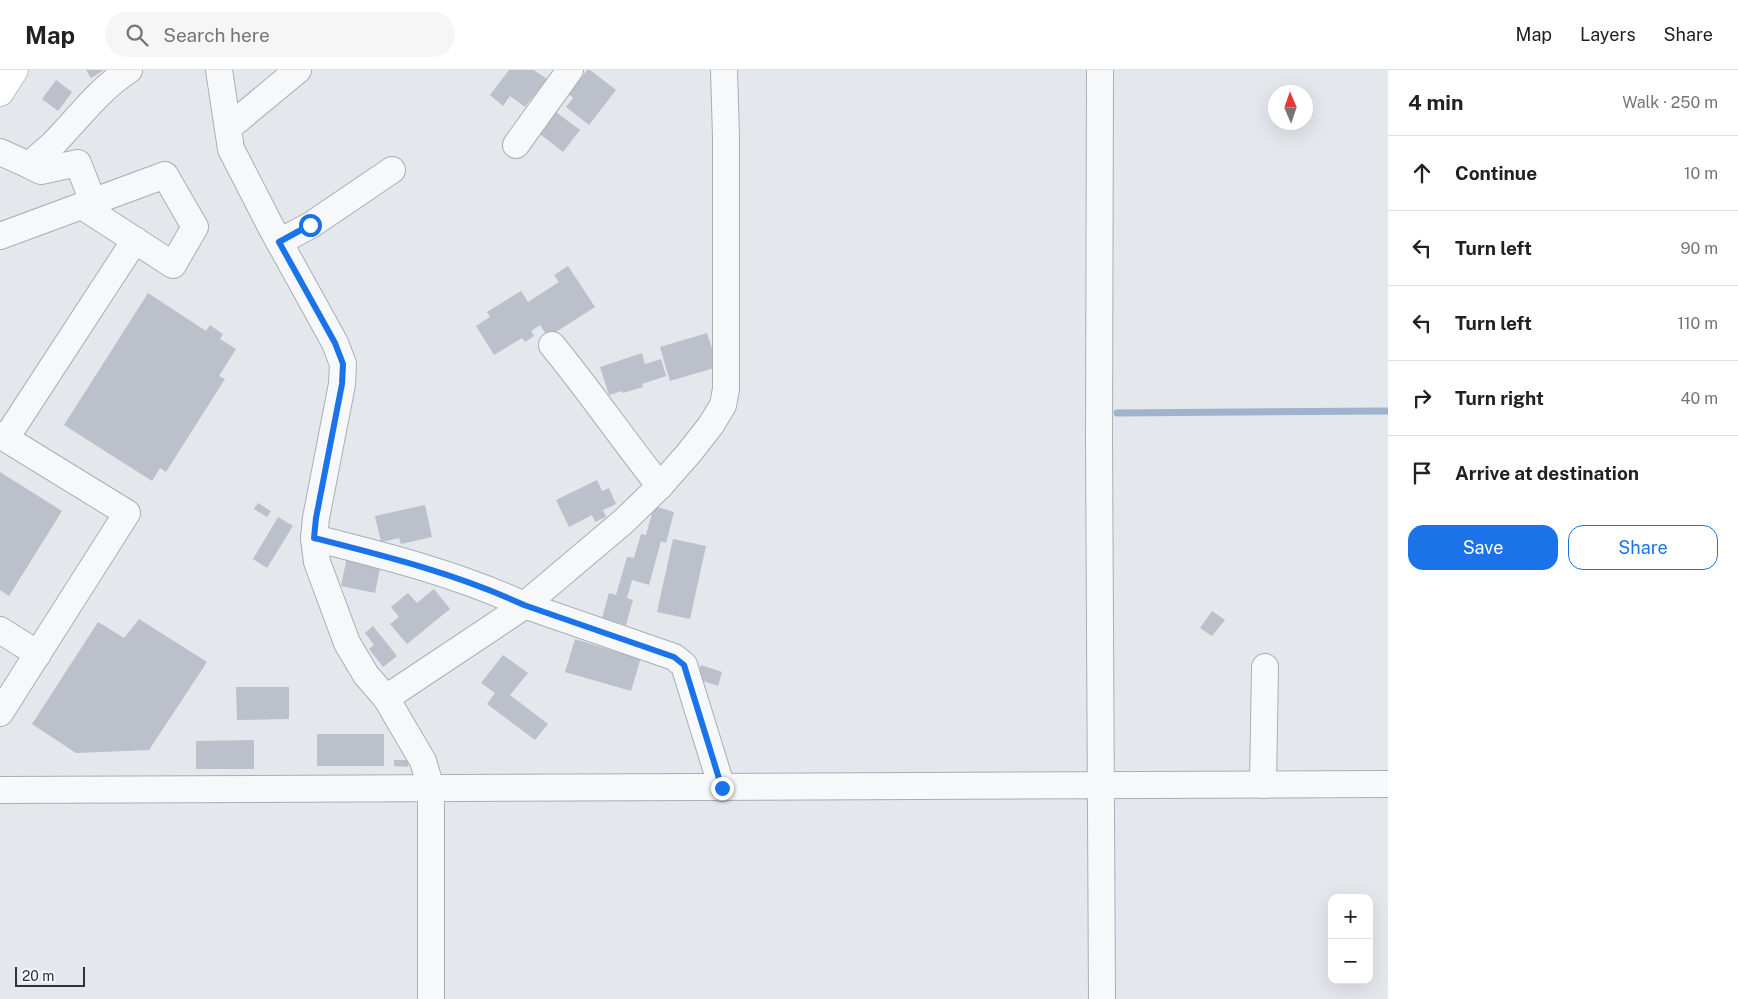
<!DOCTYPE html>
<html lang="en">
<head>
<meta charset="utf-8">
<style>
	body { margin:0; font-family:"Public Sans",sans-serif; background:#f6f6f6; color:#202124 }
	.controls { position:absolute; right:15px; bottom:15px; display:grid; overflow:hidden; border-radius:10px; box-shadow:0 5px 20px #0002 }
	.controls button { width:45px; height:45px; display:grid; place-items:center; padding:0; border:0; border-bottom:1px solid #e0e0e0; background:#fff; color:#202124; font:25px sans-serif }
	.compass { position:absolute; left:1268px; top:15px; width:45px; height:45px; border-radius:50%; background:#fff; box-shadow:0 5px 20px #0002; rotate:358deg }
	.scale { position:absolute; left:15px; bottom:12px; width:70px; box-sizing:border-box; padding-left:5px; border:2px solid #2b3445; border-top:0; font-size:14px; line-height:18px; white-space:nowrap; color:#2b3445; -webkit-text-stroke:4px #f4f6f9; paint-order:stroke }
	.stop { position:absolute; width:15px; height:15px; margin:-11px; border:4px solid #1a73e8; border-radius:50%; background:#fff }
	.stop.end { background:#1a73e8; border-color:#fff; box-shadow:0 1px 5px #0008 }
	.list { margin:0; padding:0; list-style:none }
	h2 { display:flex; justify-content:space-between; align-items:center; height:65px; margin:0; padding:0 20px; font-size:21px }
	h2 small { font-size:16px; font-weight:400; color:#757577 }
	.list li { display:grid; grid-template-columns:32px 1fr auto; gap:15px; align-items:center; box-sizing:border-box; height:75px; padding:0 20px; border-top:1px solid #e0e0e0 }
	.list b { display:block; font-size:19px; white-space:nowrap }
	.list em { font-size:16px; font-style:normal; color:#757577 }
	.actions { display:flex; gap:10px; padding:15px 20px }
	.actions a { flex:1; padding:11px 0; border:1px solid #1a73e8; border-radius:15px; text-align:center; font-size:18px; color:#1a73e8 }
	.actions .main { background:#1a73e8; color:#fff }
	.icon { flex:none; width:28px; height:28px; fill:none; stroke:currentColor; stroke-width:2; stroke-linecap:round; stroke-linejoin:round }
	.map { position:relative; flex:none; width:1388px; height:929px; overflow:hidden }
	header { display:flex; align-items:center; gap:30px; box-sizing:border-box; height:70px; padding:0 25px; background:#fff; border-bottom:1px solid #e0e0e0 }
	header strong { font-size:24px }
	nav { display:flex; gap:28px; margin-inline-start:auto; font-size:18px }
	.search { width:350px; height:45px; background:#f6f6f6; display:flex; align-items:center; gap:12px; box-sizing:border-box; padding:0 18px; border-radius:28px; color:#757577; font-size:19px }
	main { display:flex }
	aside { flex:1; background:#fff }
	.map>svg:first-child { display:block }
</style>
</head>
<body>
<header>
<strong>Map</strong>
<div class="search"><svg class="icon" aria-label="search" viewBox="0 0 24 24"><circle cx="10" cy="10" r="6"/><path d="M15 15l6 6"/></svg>Search here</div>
<nav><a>Map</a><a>Layers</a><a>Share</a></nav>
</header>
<main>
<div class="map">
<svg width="1388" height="929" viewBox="0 0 1388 929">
	<rect width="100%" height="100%" fill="#e4e7ec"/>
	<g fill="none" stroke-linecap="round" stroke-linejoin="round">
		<path stroke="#9fb4cc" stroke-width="7" d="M1117,343L1388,341"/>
	</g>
	<g fill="#bbc0ca">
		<path d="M86,0H104L91,8Z"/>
		<path d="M509,0H534L547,9L525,37L510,26L503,36L490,25Z"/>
		<path d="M587,0H590L616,20L589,55L566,37L573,28L569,24Z"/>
		<path d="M56,10L72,22L58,41L42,29Z"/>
		<path d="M556,42L580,60L563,82L540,64Z"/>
		<path d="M568,196L595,237L548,267L540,255L531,261L534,266L525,272L522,268L494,285L476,256L490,247L487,242L521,221L528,232L559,212L554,205Z"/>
		<path d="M148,223L206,261L210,255L223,264L220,269L236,279L219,306L225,309L166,402L160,398L152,411L64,355Z"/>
		<path d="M707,263L718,297L670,311L660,277Z"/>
		<path d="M642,283L645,294L661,289L666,306L642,314L643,317L623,323L622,321L609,325L600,297Z"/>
		<path d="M0,402L62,441L9,526L0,520Z"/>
		<path d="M597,410L602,421L609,418L616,434L603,440L606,447L595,452L592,445L569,457L556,430Z"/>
		<path d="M258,433L271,441L267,447L254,439Z"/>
		<path d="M425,435L432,467L401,474L399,468L381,472L375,446Z"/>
		<path d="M654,436L674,442L666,473L661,471L649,515L632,510L627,528L633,530L626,555L602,548L609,523L616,525L627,487L634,488L641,464L646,465Z"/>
		<path d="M278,447L293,456L267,498L253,489Z"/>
		<path d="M673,469L706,476L690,549L657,542Z"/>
		<path d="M347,487L381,494L375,523L341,516Z"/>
		<path d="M434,519L450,539L407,574L390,554L399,547L391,537L408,523L417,533Z"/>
		<path d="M1212,541L1225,550L1212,566L1200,558Z"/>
		<path d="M139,549L207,592L149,680L76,683L32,654L98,552L124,568Z"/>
		<path d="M373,556L397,586L383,597L369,579L374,575L365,563Z"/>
		<path d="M575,569L623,584L624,579L642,584L631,621L565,602Z"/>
		<path d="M503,585L528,603L510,625L548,654L535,670L487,634L495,623L481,613Z"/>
		<path d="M701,595L722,602L718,616L697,609Z"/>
		<path d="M236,617H289V649L237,650Z"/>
		<rect x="317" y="664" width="67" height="32"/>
		<path d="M254,670V699H196V671Z"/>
		<path d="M394,690H408V697L394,696Z"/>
	</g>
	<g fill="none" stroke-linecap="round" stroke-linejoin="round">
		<defs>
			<g id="minor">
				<path d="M219,0L231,79L271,157L335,273L343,294L342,314L316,448L314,468L317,492L347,573L366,605L386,628L423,691L431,718V929"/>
				<path d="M1100,0L1099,369L1102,929"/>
				<path d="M228,58L298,0"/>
				<path d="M516,75L570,0"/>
				<path d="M0,82L29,95C37,88 45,81 53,74C78,49 98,20 129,0"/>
				<path d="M29,95L41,101L78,93L93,132"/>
				<path d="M0,166L165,105L195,157L173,195L82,136"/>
				<path d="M279,172L311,155L392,100"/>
				<path d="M552,275C590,321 623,370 660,416"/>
				<path d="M0,365L127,443L0,643"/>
				<path d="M6,368L135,170"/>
				<path d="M314,468C385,486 457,504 524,535L674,587L684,595L722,718"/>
				<path d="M0,560L38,584"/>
				<path d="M386,628L521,538L624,451L660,416L689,383L711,355L723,335L726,319V67L724,0"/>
				<path d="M1263,715L1265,597"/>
				<path d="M0,720L1388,714"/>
			</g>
			<path id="highway" d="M0,22L14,0"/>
		</defs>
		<use href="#minor" stroke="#a9aeb7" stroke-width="28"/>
		<use href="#highway" stroke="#8b94a3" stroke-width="29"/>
		<use href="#minor" stroke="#f7f8fa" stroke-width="26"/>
		<use href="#highway" stroke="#fff" stroke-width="28"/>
	</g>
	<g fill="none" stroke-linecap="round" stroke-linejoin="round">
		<path stroke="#1a73e8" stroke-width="6" d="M310,155L279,172L335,273L343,294L342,314L316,448L314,468C385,486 457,504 524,535L674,587L684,595L722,718"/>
	</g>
</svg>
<div class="controls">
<button>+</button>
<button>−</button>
</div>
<svg class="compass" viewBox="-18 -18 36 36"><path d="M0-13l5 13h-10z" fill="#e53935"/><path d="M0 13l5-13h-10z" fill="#757577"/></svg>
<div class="scale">20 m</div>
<div class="stop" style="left:310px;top:155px"></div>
<div class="stop end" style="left:722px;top:718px"></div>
</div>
<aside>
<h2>4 min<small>Walk · 250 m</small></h2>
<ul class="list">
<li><svg class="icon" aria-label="ahead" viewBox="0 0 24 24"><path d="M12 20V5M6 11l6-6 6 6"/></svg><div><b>Continue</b></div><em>10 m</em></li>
<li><svg class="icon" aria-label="left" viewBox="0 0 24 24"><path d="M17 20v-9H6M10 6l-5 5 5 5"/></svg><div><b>Turn left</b></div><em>90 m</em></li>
<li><svg class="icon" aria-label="left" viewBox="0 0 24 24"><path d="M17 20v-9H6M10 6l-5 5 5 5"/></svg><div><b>Turn left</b></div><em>110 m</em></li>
<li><svg class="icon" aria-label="right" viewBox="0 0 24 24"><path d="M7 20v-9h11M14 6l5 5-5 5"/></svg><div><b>Turn right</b></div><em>40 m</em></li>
<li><svg class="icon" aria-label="arrive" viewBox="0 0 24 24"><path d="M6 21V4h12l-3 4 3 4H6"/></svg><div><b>Arrive at destination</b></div></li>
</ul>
<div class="actions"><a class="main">Save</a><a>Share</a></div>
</aside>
</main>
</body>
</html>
